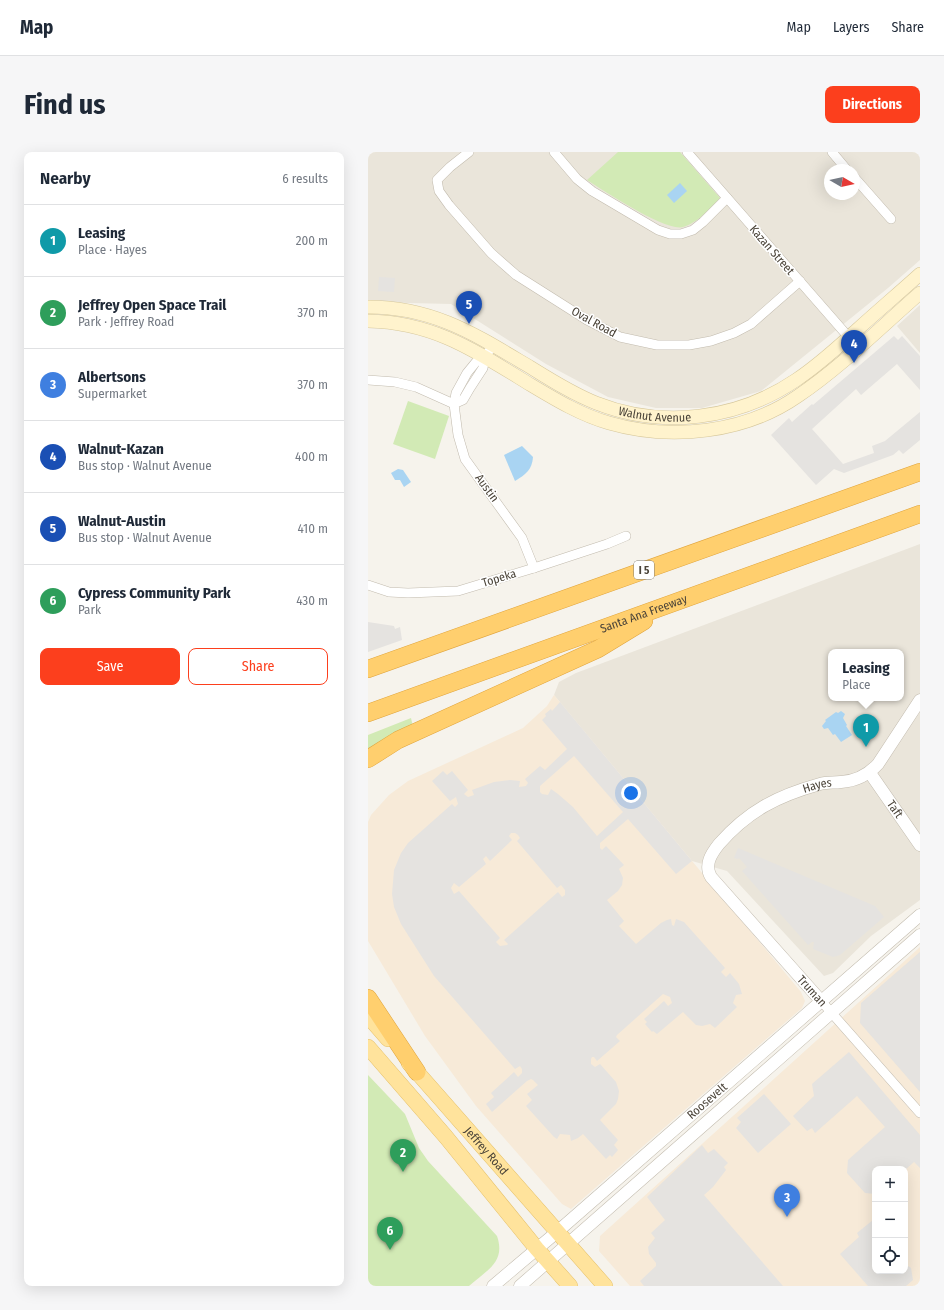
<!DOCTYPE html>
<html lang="en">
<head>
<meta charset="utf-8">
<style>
	body { margin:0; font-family:"Fira Sans Condensed",sans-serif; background:#f6f6f7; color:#1f2937 }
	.controls { position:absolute; right:12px; bottom:12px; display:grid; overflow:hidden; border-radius:8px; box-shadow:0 4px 16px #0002 }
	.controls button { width:36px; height:36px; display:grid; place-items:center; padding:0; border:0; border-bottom:1px solid #e0e1e3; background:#fff; color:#1f2937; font:20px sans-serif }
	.compass { position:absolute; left:456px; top:12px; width:36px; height:36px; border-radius:50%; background:#fff; box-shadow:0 4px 16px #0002; rotate:99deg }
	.you { position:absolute; left:263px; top:641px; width:14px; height:14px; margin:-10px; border:3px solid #fff; border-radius:50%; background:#1a73e8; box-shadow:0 0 0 6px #1a73e833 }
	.badge { display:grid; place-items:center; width:26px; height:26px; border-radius:50%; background:#fc3f1d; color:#fff; font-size:13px; font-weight:700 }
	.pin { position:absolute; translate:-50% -33px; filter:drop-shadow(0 1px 2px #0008) }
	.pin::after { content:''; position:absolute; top:21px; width:14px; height:12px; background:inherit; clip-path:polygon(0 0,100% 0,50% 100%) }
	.popup { position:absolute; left:460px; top:497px; width:76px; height:52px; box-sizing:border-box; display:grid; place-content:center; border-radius:8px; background:#fff; filter:drop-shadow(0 1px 3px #0005); font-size:13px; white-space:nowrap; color:#747a83 }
	.popup b { font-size:15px; color:#1f2937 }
	.popup::after { content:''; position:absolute; left:50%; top:100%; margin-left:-8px; border:8px solid transparent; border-top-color:#fff }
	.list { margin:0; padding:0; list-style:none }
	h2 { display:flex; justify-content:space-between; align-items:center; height:52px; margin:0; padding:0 16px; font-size:17px }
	h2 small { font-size:13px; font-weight:400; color:#747a83 }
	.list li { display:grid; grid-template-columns:26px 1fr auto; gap:12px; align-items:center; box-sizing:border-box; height:72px; padding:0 16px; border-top:1px solid #e0e1e3 }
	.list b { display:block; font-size:15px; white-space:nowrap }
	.list p { margin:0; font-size:13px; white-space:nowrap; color:#747a83 }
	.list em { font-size:13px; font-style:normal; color:#747a83 }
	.actions { display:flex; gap:8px; padding:12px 16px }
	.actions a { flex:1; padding:9px 0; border:1px solid #fc3f1d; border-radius:8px; text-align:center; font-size:14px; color:#fc3f1d }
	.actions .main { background:#fc3f1d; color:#fff }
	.icon { flex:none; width:22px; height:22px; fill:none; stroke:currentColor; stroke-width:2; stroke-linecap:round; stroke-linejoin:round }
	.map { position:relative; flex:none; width:552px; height:1134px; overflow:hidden; border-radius:8px }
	header { display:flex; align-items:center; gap:24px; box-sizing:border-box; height:56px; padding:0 20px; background:#fff; border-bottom:1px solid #e0e1e3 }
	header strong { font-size:19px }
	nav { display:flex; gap:22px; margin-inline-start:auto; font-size:14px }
	.intro { display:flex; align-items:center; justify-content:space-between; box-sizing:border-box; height:96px; padding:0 24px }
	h1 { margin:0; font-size:28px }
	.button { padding:10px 18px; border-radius:8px; background:#fc3f1d; color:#fff; font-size:14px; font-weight:700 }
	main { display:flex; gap:24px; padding:0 24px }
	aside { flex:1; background:#fff; border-radius:8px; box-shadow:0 4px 16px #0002 }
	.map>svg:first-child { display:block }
</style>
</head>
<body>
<header>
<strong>Map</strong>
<nav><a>Map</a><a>Layers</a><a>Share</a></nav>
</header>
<div class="intro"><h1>Find us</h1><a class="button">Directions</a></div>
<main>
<aside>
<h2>Nearby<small>6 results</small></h2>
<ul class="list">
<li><span class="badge" style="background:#0f9aa8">1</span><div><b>Leasing</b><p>Place · Hayes</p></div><em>200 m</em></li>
<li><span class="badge" style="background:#2e9e5b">2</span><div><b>Jeffrey Open Space Trail</b><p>Park · Jeffrey Road</p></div><em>370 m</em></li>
<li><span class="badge" style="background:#3f7fe0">3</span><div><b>Albertsons</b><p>Supermarket</p></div><em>370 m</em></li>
<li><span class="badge" style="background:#1a4fb4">4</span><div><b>Walnut-Kazan</b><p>Bus stop · Walnut Avenue</p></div><em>400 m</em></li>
<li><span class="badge" style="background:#1a4fb4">5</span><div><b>Walnut-Austin</b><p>Bus stop · Walnut Avenue</p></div><em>410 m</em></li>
<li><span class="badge" style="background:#2e9e5b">6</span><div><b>Cypress Community Park</b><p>Park</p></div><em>430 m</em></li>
</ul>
<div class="actions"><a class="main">Save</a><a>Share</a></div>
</aside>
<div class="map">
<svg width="552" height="1134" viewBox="0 0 552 1134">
	<rect width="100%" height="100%" fill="#f6f3ec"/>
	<g fill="#eae5da" fill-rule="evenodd">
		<path d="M0,0H552V108L520,136L393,239L334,256H288L240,245L178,212L83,152L0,150ZM462,18H486V42H462Z"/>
		<path d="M552,153V201L529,174Z"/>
		<path d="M552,392V748L503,784L465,821L456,824L359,719L324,709L186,543L191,530L208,521ZM463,500H533V546H463Z"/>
	</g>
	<g fill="#f7ead8" fill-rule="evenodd">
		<path d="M186,543L433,840L437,849L434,856L203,1057L194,1052L108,954L57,884L0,789V670L3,663L21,643L40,629L155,576L179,554Z"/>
		<path d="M552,795V1134H262L231,1099L232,1084ZM507,1017H537V1119H507Z"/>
	</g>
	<g fill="#d2eab5">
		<path d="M250,0H312L352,46C343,56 328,72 315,75C298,80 236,39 219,28Z"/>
		<path d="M40,249L81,264L67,307L25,292Z"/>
		<path d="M43,566L45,575L0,600V583Z"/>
		<path d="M0,923L37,962L51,996L60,1009L129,1084C138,1110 119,1118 101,1134H0Z"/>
	</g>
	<g fill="#e5e3e0" fill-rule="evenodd">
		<path d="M11,125L27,126L26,140L10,139Z"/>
		<path d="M526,184L530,188L534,184L552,204V238L529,212L493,243L488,237L444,277L475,312L506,301L504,294L517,289L552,260V288L535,302L531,298L525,303L476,321L466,317L448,333L403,283L421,266L424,270L444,252L445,253Z"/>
		<path d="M0,470L26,474L27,477L32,475L34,488L0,500Z"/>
		<path d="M192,550L324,709L308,722L260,667L232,691V696L234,698L238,694L256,713L251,717L255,726L254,733L250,739L239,748L256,769L251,774L268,792L293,771L299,768L303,767L304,773L306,774L308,767L316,770L357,816L353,820L358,825L362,821L371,832L374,842L368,843L365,851L369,855L347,876L342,872L334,874L328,873L315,860L289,882L285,879L284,880L277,872L279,870L276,867L296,849L300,854L304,851L302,845L295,842L249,883L248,885L252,889L229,909L226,905H224L223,907V912L227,915L232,912L248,930L251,939L250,947L248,952L232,968L250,988L246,993L250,998L244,1005L242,1003L238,1007L215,982L210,986L203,989L202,983L192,982L189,987L186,985L158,954L164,948L159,942L170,933L165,928L163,927L159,929L124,960L118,952L126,945L123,941L146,920L150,925L154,921V917L152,914L147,917L66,824L33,772L26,755L24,742L26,718L33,701L40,691L84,652L87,655L90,652L88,645L82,649L64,629L75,619L79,623L84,619L100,638L96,642L100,645L106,643L104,638L126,630L142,628L152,629L151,635L158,634L160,631L157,627L172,614L177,618L199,597L174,568L178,564L177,562L183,557L184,559ZM206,604L255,660L229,684L205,655L190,642L183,637L180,643L174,642L172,640V634ZM143,681H147L150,683L152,686L149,689L189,736L193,733L197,738V743L194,745L190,740L136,788L140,792L139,793L132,794L128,790L132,786L91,739L86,742L83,736L86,731L91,735L118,712L115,707L118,704L122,709L144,688L141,684Z"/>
		<path d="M370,696L507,754L516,765L472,803L465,805L445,797L446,790H444L440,793L374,719L379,715L371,706L370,707L366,706Z"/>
		<path d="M552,800V940L492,871L493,851Z"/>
		<path d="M481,900L552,983V1016L546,1010L537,1018V1017H507V1042L497,1041L479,1021L480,1008L517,975L489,944L447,981L444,976L439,979L425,964L446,944L444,932Z"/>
		<path d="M396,942L423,972L390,1001L368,976L373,970L369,966Z"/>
		<path d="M334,993L340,1001L346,997L360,1011L356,1015L358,1018L345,1035L336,1043L415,1134H276L272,1129L288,1114V1111L281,1102L280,1095L287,1086L283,1081L297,1068L279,1045Z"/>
		<path d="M505,1068L507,1071V1119H537V1112L543,1116L545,1128L538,1134H500L472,1102L491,1085L489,1081Z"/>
	</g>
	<g fill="#a9d4f2">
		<path d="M312,31L319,39L306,51L299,43Z"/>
		<path d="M154,294L165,305C164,318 158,322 147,329L136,303Z"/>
		<path d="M30,317L35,318L43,330L36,335L32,328H27L23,321Z"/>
		<path d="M473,559L477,562L475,566L479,573L478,574L484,583L473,590L467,582L465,583L460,576L456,577L454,574L458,569L457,568L468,560L470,561Z"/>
	</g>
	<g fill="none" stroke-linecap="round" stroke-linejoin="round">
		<defs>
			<g id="minor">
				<path d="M101,0L82,15L69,28L71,39L81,53L123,101L148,123L219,168L252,185L289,193H321L343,189L366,181L383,172L432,129"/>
				<path d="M186,0L209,27L224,39L290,78L302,82H313L325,78L335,70L359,46"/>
				<path d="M319,0L484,189"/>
				<path d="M464,0L479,18"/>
				<path d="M486,25L523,67"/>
				<path d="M117,205L108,210L99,221L88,241L86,252L90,283L97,307L154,386L166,416"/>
				<path d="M0,228L27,230L48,235L86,252"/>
				<path d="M86,252L95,248L102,236L115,216L117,205L125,193"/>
				<path d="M0,433L21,440L40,441L90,439L166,416L239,392L258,384"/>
				<path d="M454,850L552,961"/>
			</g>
			<g id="tertiary">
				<path id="s1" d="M502,621L552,693"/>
				<path id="s2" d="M454,850L343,725C336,713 343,702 351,692C380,659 409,644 452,632C459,630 466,631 473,630C489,629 500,623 510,612L552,548"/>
				<path id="s3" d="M125,1134L189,1080L552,763"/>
				<path d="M152,1134C286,1018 418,899 552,783"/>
			</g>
			<g id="secondary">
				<path id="s4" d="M0,155C66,155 108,183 162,215C183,228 205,242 228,251C294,277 369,268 428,228C451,213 471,194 491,176C511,158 532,140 552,122"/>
				<path d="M0,169C66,170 109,200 163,233C188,248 213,263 241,271C303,289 377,281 430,244C473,215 513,175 552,141"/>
			</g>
			<g id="primary">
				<path d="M0,864L20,887"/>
				<path d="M0,895L78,985L169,1097L202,1134"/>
				<path id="s5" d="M41,911L237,1134"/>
			</g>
			<g id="motorway">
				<path d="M0,517L552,320"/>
				<path id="s6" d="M0,561L552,362"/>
				<path d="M0,607L30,588L230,497L276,469"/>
				<path d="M0,846L49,920"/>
			</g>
		</defs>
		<use href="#minor" stroke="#c2bbae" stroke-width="10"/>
		<use href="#tertiary" stroke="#c2bbae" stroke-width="13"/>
		<use href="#secondary" stroke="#d6c79b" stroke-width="14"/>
		<use href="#primary" stroke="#e6c16a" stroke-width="16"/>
		<use href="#motorway" stroke="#e0a43c" stroke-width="18"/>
		<use href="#minor" stroke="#fff" stroke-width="9"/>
		<use href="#tertiary" stroke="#fff" stroke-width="12"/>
		<use href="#secondary" stroke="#fff3cd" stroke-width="13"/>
		<use href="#primary" stroke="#ffe39c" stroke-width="15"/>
		<use href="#motorway" stroke="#ffcf6e" stroke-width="17"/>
	</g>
	<g text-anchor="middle" stroke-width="3" stroke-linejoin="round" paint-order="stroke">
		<rect fill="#fff" stroke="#817c74" stroke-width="1" x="266" y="409" width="20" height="18" rx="3"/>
		<g font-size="11" font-weight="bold" fill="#4b4439">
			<text x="276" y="422">I 5</text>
		</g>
		<g font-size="12" fill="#4b4439" stroke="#fff">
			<text transform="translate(404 98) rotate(49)" y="4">Kazan Street</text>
			<text transform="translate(226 170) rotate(29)" y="4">Oval Road</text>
			<text dy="4" stroke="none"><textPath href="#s4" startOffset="311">Walnut Avenue</textPath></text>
			<text transform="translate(119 336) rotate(54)" y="4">Austin</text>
			<text transform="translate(131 426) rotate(-17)" y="4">Topeka</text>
			<text dy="4" stroke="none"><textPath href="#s6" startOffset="293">Santa Ana Freeway</textPath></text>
			<text dy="4" stroke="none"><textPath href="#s2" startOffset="320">Hayes</textPath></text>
			<text dy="4" stroke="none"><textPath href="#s1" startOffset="44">Taft</textPath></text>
			<text transform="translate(444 839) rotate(48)" y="4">Truman</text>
			<text dy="4" stroke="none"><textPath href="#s3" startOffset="283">Roosevelt</textPath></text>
			<text dy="4" stroke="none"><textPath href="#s5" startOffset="117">Jeffrey Road</textPath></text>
		</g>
	</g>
</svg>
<div class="controls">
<button>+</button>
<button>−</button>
<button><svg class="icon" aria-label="locate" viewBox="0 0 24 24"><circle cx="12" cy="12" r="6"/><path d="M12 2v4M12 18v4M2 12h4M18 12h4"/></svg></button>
</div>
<svg class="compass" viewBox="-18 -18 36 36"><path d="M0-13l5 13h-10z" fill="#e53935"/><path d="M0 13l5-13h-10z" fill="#747a83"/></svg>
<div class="you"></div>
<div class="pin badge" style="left:498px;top:595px;background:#0f9aa8">1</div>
<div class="popup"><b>Leasing</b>Place</div>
<div class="pin badge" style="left:35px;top:1020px;background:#2e9e5b">2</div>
<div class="pin badge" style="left:419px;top:1065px;background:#3f7fe0">3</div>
<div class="pin badge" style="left:486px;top:211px;background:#1a4fb4">4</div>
<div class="pin badge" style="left:101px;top:172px;background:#1a4fb4">5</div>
<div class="pin badge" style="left:22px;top:1098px;background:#2e9e5b">6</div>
</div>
</main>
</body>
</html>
